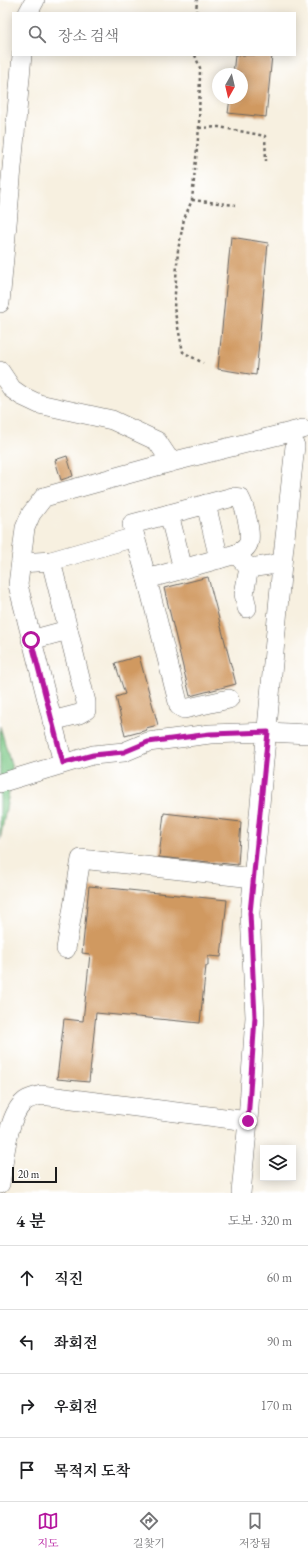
<!DOCTYPE html>
<html lang="ko">
<head>
<meta charset="utf-8">
<style>
	body { margin:0; font-family:"EB Garamond","Noto Serif KR",serif; background:#f6f6f6; color:#202124 }
	.controls { position:absolute; right:12px; bottom:12px; display:grid; overflow:hidden; border-radius:0px; box-shadow:0 2px 10px #0003 }
	.controls button { width:36px; height:36px; display:grid; place-items:center; padding:0; border:0; border-bottom:1px solid #e0e0e0; background:#fff; color:#202124; font:20px sans-serif }
	.compass { position:absolute; left:212px; top:68px; width:36px; height:36px; border-radius:50%; background:#fff; box-shadow:0 2px 10px #0003; rotate:188deg }
	.scale { position:absolute; left:12px; bottom:10px; width:45px; box-sizing:border-box; padding-left:4px; border:2px solid #1c1c1c; border-top:0; font-size:11px; line-height:14px; white-space:nowrap; color:#1c1c1c; -webkit-text-stroke:3px #fff; paint-order:stroke }
	.stop { position:absolute; width:12px; height:12px; margin:-9px; border:3px solid #b5179e; border-radius:50%; background:#fff }
	.stop.end { background:#b5179e; border-color:#fff; box-shadow:0 1px 4px #0008 }
	.list { margin:0; padding:0; list-style:none }
	h2 { display:flex; justify-content:space-between; align-items:center; height:52px; margin:0; padding:0 16px; font-size:17px }
	h2 small { font-size:13px; font-weight:400; color:#757577 }
	.list li { display:grid; grid-template-columns:26px 1fr auto; gap:12px; align-items:center; box-sizing:border-box; height:64px; padding:0 16px; border-top:1px solid #e0e0e0 }
	.list b { display:block; font-size:15px; white-space:nowrap }
	.list em { font-size:13px; font-style:normal; color:#757577 }
	.icon { flex:none; width:22px; height:22px; fill:none; stroke:currentColor; stroke-width:2; stroke-linecap:round; stroke-linejoin:round }
	.map { position:relative; flex:none; width:308px; height:1193px; overflow:hidden }
	.search { position:absolute; background:#fff; box-shadow:0 2px 10px #0003; left:12px; right:12px; top:12px; height:44px; display:flex; align-items:center; gap:10px; box-sizing:border-box; padding:0 14px; border-radius:0px; color:#757577; font-size:15px }
	.sheet { height:308px; background:#fff }
	nav { display:flex; justify-content:space-around; align-items:center; box-sizing:border-box; height:56px; border-top:1px solid #e0e0e0; background:#fff; font-size:11px; color:#757577 }
	nav a { display:grid; justify-items:center; gap:2px }
	nav .on { color:#b5179e }
	.map>svg:first-child { display:block }
</style>
</head>
<body>
<div class="map">
<svg width="308" height="1193" viewBox="0 0 308 1193">
	<rect width="100%" height="100%" fill="#fff"/>
	<filter id="ink" filterUnits="userSpaceOnUse"><feTurbulence type="fractalNoise" baseFrequency=".025" numOctaves="2"/><feDisplacementMap in="SourceGraphic" scale="8" xChannelSelector="R" yChannelSelector="G"/><feConvolveMatrix kernelMatrix="1 2 1 2 8 2 1 2 1" color-interpolation-filters="sRGB"/></filter>
	<filter id="wash" filterUnits="userSpaceOnUse"><feTurbulence type="fractalNoise" baseFrequency=".012" numOctaves="4" result="noise"/><feDisplacementMap in="SourceGraphic" scale="16" xChannelSelector="R" yChannelSelector="G"/><feGaussianBlur stdDeviation="0.9" result="paint"/><feColorMatrix in="noise" values="0 0 0 0 0 0 0 0 0 0 0 0 0 0 0 0 0 1.4 0 .05"/><feComposite in="paint" operator="in"/></filter>
	<g filter="url(#wash)">
		<rect width="100%" height="100%" fill="#f7f0e0"/>
		<path fill="#7bc886" stroke="#4c7251" d="M0,726L13,772L0,840Z"/>
		<g id="blocks">
			<g fill="#d09960">
				<path d="M235,55H272L266,117L228,113L230,98H242V74H233Z"/>
				<path d="M231,237L268,243L256,375L218,369Z"/>
				<path d="M67,456L73,476L61,480L55,460Z"/>
				<path d="M208,577L236,684L190,696L164,588Z"/>
				<path d="M139,656L158,725L146,728L147,730L125,736L116,697L125,694L115,663Z"/>
				<path d="M164,813L241,822L238,865L159,857Z"/>
				<path d="M89,886L227,900L221,957L208,956V966H206L200,1023L96,1013L89,1082L57,1079L64,1019L83,1021L90,954L82,953Z"/>
			</g>
		</g>
	</g>
	<g filter="url(#ink)">
		<use href="#blocks" fill-opacity="0" stroke="#696661" stroke-width="1"/>
		<g fill="none" stroke-linecap="round" stroke-linejoin="round">
			<defs>
				<g id="minor">
					<path d="M28,13L35,0"/>
					<path d="M0,303L22,55"/>
					<path d="M0,371L12,389L22,396L39,404L112,420L157,441L171,462"/>
					<path d="M206,504L219,559"/>
					<path d="M169,514L183,569"/>
					<path d="M135,537L132,524L233,497L240,498C245,507 251,531 249,541C248,548 242,551 236,554L147,579"/>
					<path d="M236,554L249,568L276,564L282,565"/>
					<path d="M51,561L86,702V710L79,714L52,721"/>
					<path d="M21,563L51,561L135,537L147,579L179,706L184,709L229,699"/>
					<path d="M247,608L244,594L249,568"/>
					<path d="M31,640L68,630"/>
					<path d="M63,763L18,585L25,528L31,514L44,497L171,462L303,429"/>
					<path d="M0,783L93,755L124,752L148,742L210,734L268,732L308,734"/>
					<path d="M66,949L81,859L253,878"/>
					<path d="M0,1184C4,1162 7,1116 24,1102C28,1098 36,1097 41,1095L248,1121"/>
					<path d="M241,1193L248,1121L255,1017L250,913L282,565L295,446"/>
				</g>
			</defs>
			<use href="#minor" stroke="#696661" stroke-width="20"/>
			<g stroke="#696661" stroke-width="2.5" stroke-dasharray="3 3" stroke-linecap="butt">
				<path d="M196,13L197,0"/>
				<path d="M195,55L200,68L199,128L192,200L184,219L178,250L174,308L183,352L203,363"/>
				<path d="M199,128L219,127L265,136L266,161"/>
				<path d="M192,200L235,205"/>
			</g>
			<use href="#minor" stroke="#fff" stroke-width="19"/>
		</g>
	</g>
	<g fill="none" stroke-linecap="round" stroke-linejoin="round" filter="url(#ink)">
		<path stroke="#b5179e" stroke-width="5" d="M31,640L63,763L93,755L124,752L148,742L210,734L268,732L250,913L255,1017L248,1121"/>
	</g>
</svg>
<div class="controls">
<button><svg class="icon" aria-label="layers" viewBox="0 0 24 24"><path d="M12 4l9 5-9 5-9-5zM3 14l9 5 9-5"/></svg></button>
</div>
<svg class="compass" viewBox="-18 -18 36 36"><path d="M0-13l5 13h-10z" fill="#e53935"/><path d="M0 13l5-13h-10z" fill="#757577"/></svg>
<div class="scale">20 m</div>
<div class="stop" style="left:31px;top:640px"></div>
<div class="stop end" style="left:248px;top:1121px"></div>
<div class="search"><svg class="icon" aria-label="search" viewBox="0 0 24 24"><circle cx="10" cy="10" r="6"/><path d="M15 15l6 6"/></svg>장소 검색</div>
</div>
<section class="sheet">
<h2>4 분<small>도보 · 320 m</small></h2>
<ul class="list">
<li><svg class="icon" aria-label="ahead" viewBox="0 0 24 24"><path d="M12 20V5M6 11l6-6 6 6"/></svg><div><b>직진</b></div><em>60 m</em></li>
<li><svg class="icon" aria-label="left" viewBox="0 0 24 24"><path d="M17 20v-9H6M10 6l-5 5 5 5"/></svg><div><b>좌회전</b></div><em>90 m</em></li>
<li><svg class="icon" aria-label="right" viewBox="0 0 24 24"><path d="M7 20v-9h11M14 6l5 5-5 5"/></svg><div><b>우회전</b></div><em>170 m</em></li>
<li><svg class="icon" aria-label="arrive" viewBox="0 0 24 24"><path d="M6 21V4h12l-3 4 3 4H6"/></svg><div><b>목적지 도착</b></div></li>
</ul>
</section>
<nav>
<a class="on"><svg class="icon" aria-label="map" viewBox="0 0 24 24"><path d="M3 6l6-2 6 2 6-2v14l-6 2-6-2-6 2zM9 4v14M15 6v14"/></svg>지도</a>
<a><svg class="icon" aria-label="directions" viewBox="0 0 24 24"><path d="M12 3l9 9-9 9-9-9zM9 14v-3h6M13 9l2 2-2 2"/></svg>길찾기</a>
<a><svg class="icon" aria-label="saved" viewBox="0 0 24 24"><path d="M7 4h10v16l-5-4-5 4z"/></svg>저장됨</a>
</nav>
</body>
</html>
